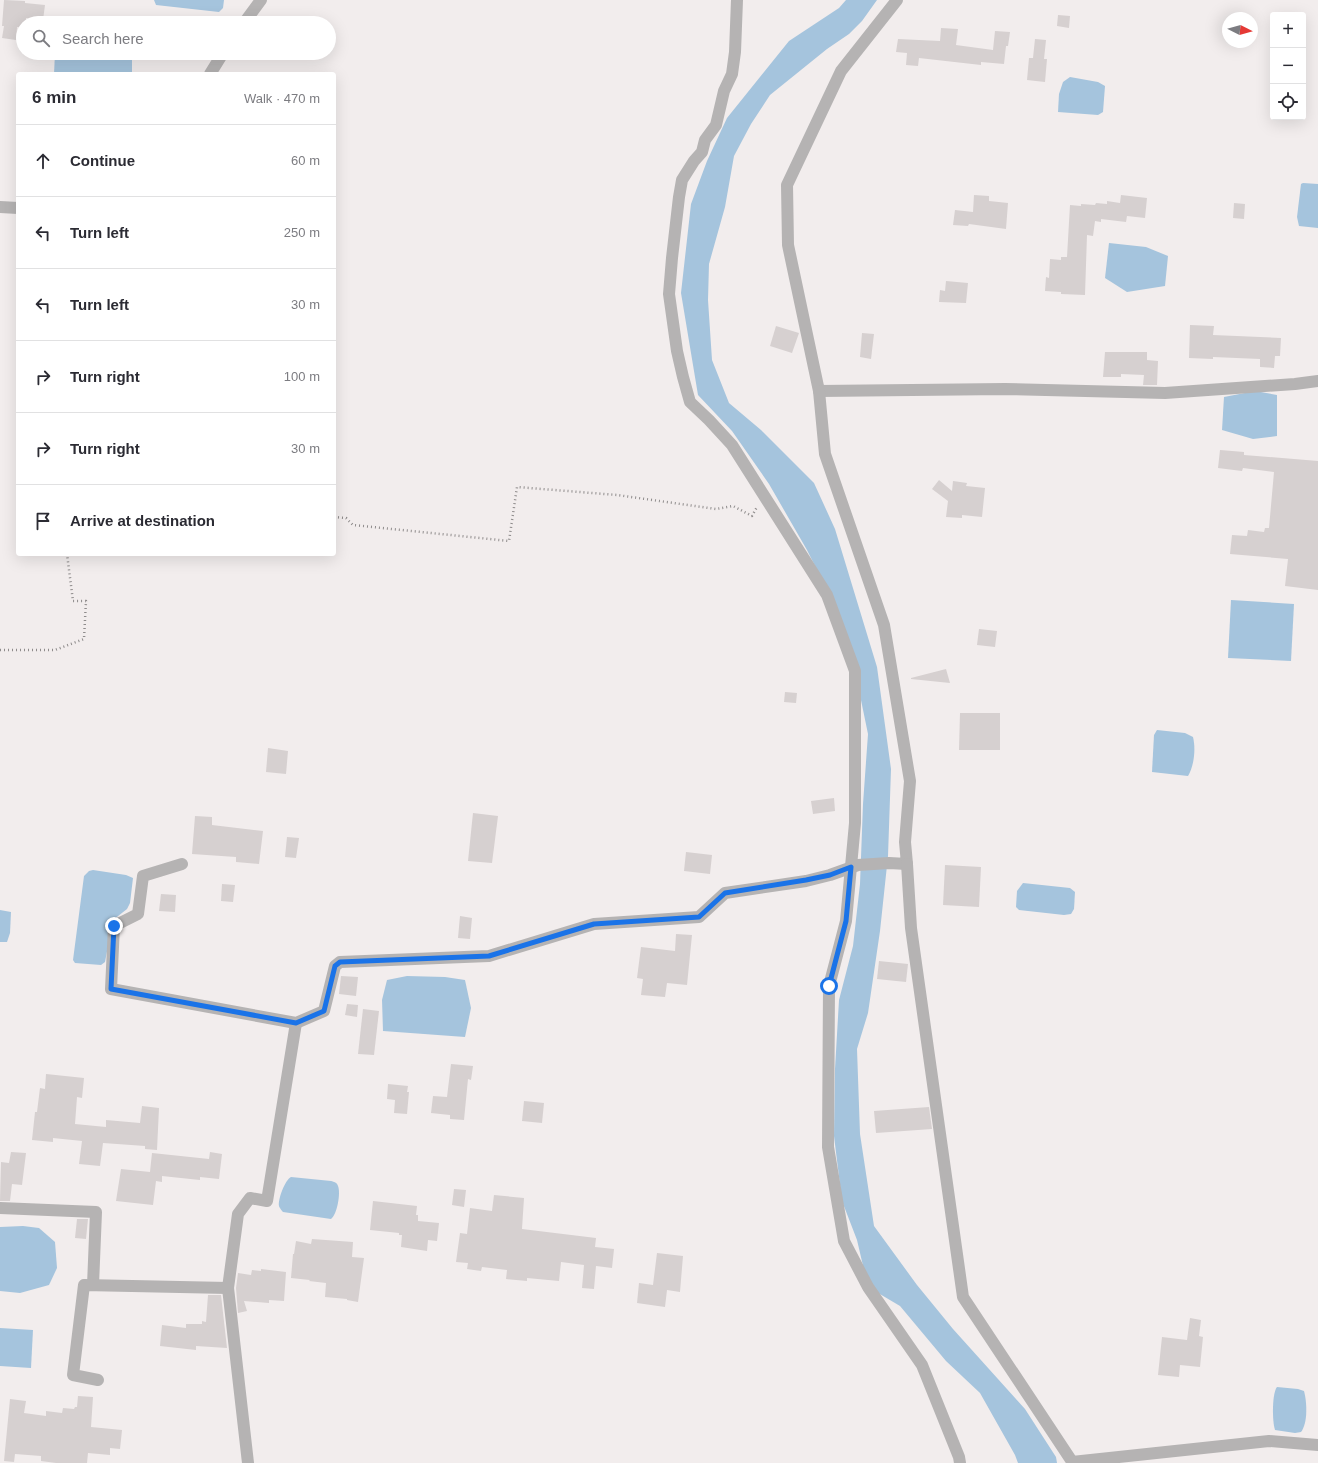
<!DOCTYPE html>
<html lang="en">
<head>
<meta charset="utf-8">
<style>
	body { margin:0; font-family:Helvetica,sans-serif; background:#f2f2f3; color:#2b2b33 }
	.controls { position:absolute; right:12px; top:12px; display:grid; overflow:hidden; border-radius:4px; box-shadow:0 4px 16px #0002 }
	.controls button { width:36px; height:36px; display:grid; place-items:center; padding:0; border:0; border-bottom:1px solid #e1e1e2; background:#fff; color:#2b2b33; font:20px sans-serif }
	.compass { position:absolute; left:1222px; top:12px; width:36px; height:36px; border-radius:50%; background:#fff; box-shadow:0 4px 16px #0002; rotate:96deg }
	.stop { position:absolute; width:12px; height:12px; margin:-9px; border:3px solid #1a73e8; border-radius:50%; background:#fff }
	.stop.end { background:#1a73e8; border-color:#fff; box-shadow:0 1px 4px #0008 }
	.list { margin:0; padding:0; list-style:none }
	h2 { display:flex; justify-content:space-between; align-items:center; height:52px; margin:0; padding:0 16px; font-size:17px }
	h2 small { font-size:13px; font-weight:400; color:#7c7c81 }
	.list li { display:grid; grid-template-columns:26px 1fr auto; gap:12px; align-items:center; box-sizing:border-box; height:72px; padding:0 16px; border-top:1px solid #e1e1e2 }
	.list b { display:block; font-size:15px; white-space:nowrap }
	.list em { font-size:13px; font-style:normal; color:#7c7c81 }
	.icon { flex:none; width:22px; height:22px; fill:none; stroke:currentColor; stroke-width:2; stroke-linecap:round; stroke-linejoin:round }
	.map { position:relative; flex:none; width:1318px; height:1463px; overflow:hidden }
	.search { position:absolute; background:#fff; box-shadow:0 4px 16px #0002; left:16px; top:16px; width:320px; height:44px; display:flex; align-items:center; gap:10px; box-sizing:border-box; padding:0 14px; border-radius:22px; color:#7c7c81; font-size:15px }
	.panel { position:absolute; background:#fff; box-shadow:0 4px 16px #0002; left:16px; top:72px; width:320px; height:484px; border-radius:4px }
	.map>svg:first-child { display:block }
</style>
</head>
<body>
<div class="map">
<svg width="1318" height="1463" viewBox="0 0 1318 1463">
	<rect width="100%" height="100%" fill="#f2eded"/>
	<g fill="#a5c4dd">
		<path d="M154,0H224L223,8L219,12L156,5Z"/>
		<path d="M846,0H877L862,21L849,34L827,49L770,95L751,124L734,156L725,207L709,264L708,300L712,360L729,403L761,430L814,483L835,529L877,667L891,769L888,856L880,931L868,1013L857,1049L860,1134L874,1226L917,1285L953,1329L1025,1409L1056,1457L1057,1463H1018L1015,1455L980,1393L946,1361L900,1306L868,1287L857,1240L842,1201L834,1136L835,1069L839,1000L853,946L860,884L863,804L868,734L855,671L839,614L807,550L769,484L732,431L698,395L681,293L691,204L707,161L727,118L789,41L839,8Z"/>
		<path d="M55,53H132V74H54Z"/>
		<path d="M1070,77L1098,82L1105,86L1103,112L1098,115L1058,112L1059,94L1063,82Z"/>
		<path d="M1303,183L1318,184V228L1299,226L1297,217L1301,184Z"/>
		<path d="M1109,243L1146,247L1168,256L1165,286L1127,292L1105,278Z"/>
		<path d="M1255,391L1277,395V436L1253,439L1222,430L1224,397Z"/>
		<path d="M1231,600L1294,604L1291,661L1228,658Z"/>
		<path d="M1157,730L1185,733L1193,737C1196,749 1194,766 1188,776L1152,772L1154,735Z"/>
		<path d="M93,870L126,875L133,878L130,903L127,909L113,920L105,962L101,965L75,963L73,960L84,876L89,871Z"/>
		<path d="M1023,883L1070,888L1075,892L1074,909L1071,914L1064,915L1019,910L1016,907L1017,891Z"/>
		<path d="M0,910L11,912L10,933L7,942H0Z"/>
		<path d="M407,976L445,977L465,980L471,1008L465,1037L383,1031L382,1000L387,980Z"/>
		<path d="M291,1177L331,1181C334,1182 337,1182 338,1186C341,1193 337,1215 331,1219L283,1212C282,1211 279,1207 279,1206C278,1199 285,1180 291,1177Z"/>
		<path d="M23,1226L39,1228L55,1242L57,1268L49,1285L20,1293L0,1291V1227Z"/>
		<path d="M0,1328L33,1330L31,1368L0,1366Z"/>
		<path d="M1277,1387L1298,1389L1304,1391C1307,1402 1308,1423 1301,1432L1295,1433L1275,1430C1272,1421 1272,1393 1277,1387Z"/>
	</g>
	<g fill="#d6d0d0">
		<path d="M4,0L25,1V3L45,5L43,20L26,18V23H23V27H17L16,40L2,38L4,26H2Z"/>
		<path d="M1058,15L1070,16L1069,28L1057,26Z"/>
		<path d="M941,28L958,29L956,45L993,50L995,31L1010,32L1008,46H1006L1004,64L981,62V65L919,58L918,66L906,65L907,53L896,52L898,39L940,41Z"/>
		<path d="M1035,39L1046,40L1044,59H1047L1045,82L1027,80L1029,58H1033Z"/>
		<path d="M974,195L989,196V201L1008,203L1006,229L969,224L968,226L953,225L955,210L973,212Z"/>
		<path d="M1121,195L1147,198L1145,218L1127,216L1126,222L1101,219V222L1095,221L1093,236L1087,235L1085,295L1061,294V292L1045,291L1046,277L1049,278L1050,259L1061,260V257H1067L1070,205L1081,206V204L1095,205L1096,203L1107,204V201L1120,203Z"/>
		<path d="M1234,203L1245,204L1244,219L1233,218Z"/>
		<path d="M946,281L968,283L966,303L939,302L940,290L945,291Z"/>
		<path d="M1190,325L1214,326L1213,335L1281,338L1280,356H1275L1274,368L1260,367V359L1213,357V359L1189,358Z"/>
		<path d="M776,326L799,333L792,353L770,346Z"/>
		<path d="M862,333L874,334L871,359L860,357Z"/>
		<path d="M1105,352H1147V360L1158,361L1157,385H1143L1144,375L1121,374V377H1103Z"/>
		<path d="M1220,450L1244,452V455L1318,461V590L1285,586L1288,559L1230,554L1232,535L1247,536L1248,530L1264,532L1265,528H1269L1274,472L1243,468L1242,471L1218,468Z"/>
		<path d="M939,480L952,491L953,481L967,483L966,486L985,488L982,517L962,515V518L946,517L948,501L932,489Z"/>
		<path d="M979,629L997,631L995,647L977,645Z"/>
		<path d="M946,669L950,683L911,679V678Z"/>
		<path d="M785,692L797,693L796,703L784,702Z"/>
		<path d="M960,713H1000V750H959Z"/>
		<path d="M268,748L288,751L286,774L266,772Z"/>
		<path d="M834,798L835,811L813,814L811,801Z"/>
		<path d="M473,813L498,816L492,863L468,861Z"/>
		<path d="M195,816L212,817V825L263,831L259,864L236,862V857L192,854Z"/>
		<path d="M287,837L299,838L296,858L285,857Z"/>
		<path d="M686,852L712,855L710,874L684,871Z"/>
		<path d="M945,865L981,867L979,907L943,905Z"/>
		<path d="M222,884L235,885L233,902L221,901Z"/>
		<path d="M161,894L176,895L175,912L159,911Z"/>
		<path d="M460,916L472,918L470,939L458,938Z"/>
		<path d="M676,934L692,935L687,985L667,983L665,997L641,995L643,979L637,978L641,947L675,951Z"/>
		<path d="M879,961L908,964L906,982L877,979Z"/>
		<path d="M341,976L358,977L356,996L339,994Z"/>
		<path d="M347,1004L358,1005L357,1017L345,1015Z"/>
		<path d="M363,1009L379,1011L374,1055L358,1054Z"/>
		<path d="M451,1064L473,1066L471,1080L468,1079L464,1120L450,1119V1115L431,1113L433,1096L447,1097Z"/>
		<path d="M46,1074L84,1078L82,1098L77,1097L75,1124L106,1127V1120L140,1123L142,1106L159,1108L157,1150L145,1149V1146L103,1143L100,1166L79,1164L82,1141L53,1138V1142L32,1140L35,1112H37L40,1088L45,1089Z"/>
		<path d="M388,1084L408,1086L407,1092H409L407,1114L394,1113L395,1100L387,1099Z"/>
		<path d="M524,1101L544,1103L542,1123L522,1121Z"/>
		<path d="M929,1107L932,1129L876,1133L874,1111Z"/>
		<path d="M11,1152L26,1153L22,1185L12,1184L10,1201H0L1,1162L9,1163Z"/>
		<path d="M210,1152L222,1154L219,1179L200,1177V1180L162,1176V1182L156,1181L153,1205L116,1201L121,1169L150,1172L152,1153L209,1159Z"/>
		<path d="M454,1189L466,1190L464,1207L452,1205Z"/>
		<path d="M494,1195L524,1198L522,1229L596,1238L595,1247L614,1249L612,1268L596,1266L594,1289L582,1288L584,1265L561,1262L559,1281L527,1278V1281L506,1279L507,1270L482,1267L481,1271L467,1269L468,1263L456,1262L460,1233L467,1234L470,1208L492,1211Z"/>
		<path d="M373,1201L417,1206L416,1215H418V1221L439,1223L437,1241L428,1240L427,1251L401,1247L402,1235H399V1233L370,1230Z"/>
		<path d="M77,1219H88L86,1239L75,1238Z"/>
		<path d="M312,1239L353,1242L352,1257L364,1258L358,1302L347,1300V1299L325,1297L326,1283L309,1281L310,1280L291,1278L293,1254H294L296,1241L311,1244Z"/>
		<path d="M657,1253L683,1256L680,1292L667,1290L665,1307L637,1303L639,1283L653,1285Z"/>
		<path d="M261,1269L286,1272L284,1301L269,1300V1303L244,1301L247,1311L238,1313L236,1288L238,1273L251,1275L252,1270L261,1271Z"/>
		<path d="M208,1295H221L227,1348L196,1346V1350L160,1346L162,1325L186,1328V1324H202V1321L206,1322Z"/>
		<path d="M1190,1318L1201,1320L1199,1336L1203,1337L1200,1367L1180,1365L1179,1377L1158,1375L1162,1337L1187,1340Z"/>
		<path d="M78,1396L93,1397L91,1427L122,1430L120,1449L110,1448V1455L88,1453L87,1463H56L41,1461V1456L15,1454L14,1462L4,1461L10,1399L26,1401L24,1413L46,1416V1411L62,1413L63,1408L74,1409L75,1407H77Z"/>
	</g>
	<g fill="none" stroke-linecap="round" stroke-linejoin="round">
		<g stroke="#8f8c8c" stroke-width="2.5" stroke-dasharray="1 3" stroke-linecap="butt">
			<path d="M334,517L346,518L353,525L509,541L517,487L617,495L716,509L733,506L752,516L757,507"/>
			<path d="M0,650H55L84,639L86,601H73L67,554"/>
		</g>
		<g stroke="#b5b3b3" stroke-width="12">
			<path d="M737,0L735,52L732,74L724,91L716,125L705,140L702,152L694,161L682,180L679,197L672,258L669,294L677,351L683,377L690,402L709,420L732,445L827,595L855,671V823L846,921L829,986L828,1147L844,1241L868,1287L922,1365L959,1457L960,1463"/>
			<path d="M897,0L841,71L787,185L788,245L819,391L1005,389L1165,393L1295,384L1318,381"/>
			<path d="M244,23L261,0"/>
			<path d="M210,74L223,53"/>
			<path d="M0,207L18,208"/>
			<path d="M182,864L143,876L138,914L114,926L111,989L296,1023L324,1011L335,966L340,962L489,956L594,924L699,917L725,893L806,881L830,875L858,865L889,863L907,864L905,842L910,781L884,625L825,454L819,391"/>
			<path d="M907,864L911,928L963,1297L1073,1463"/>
			<path d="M0,1208L96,1212L93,1285"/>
			<path d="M98,1380L73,1375L84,1285L228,1288"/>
			<path d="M1072,1462L1269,1441L1318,1445"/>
			<path d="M248,1463L228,1288L238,1214L250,1198L267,1201L296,1023"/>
		</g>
	</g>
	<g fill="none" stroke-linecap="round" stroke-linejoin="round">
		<path stroke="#1a73e8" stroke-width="5" d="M114,926L111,989L296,1023L324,1011L335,966L340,962L489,956L594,924L699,917L725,893L806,880L830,875L851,867L846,921L829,986"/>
	</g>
</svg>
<div class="controls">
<button>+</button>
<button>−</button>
<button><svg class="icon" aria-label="locate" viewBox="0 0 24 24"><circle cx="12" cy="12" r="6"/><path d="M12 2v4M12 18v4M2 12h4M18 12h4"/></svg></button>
</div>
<svg class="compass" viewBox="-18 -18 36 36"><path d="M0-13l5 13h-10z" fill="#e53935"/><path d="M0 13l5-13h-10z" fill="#7c7c81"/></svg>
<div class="stop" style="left:829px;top:986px"></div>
<div class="stop end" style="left:114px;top:926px"></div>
<div class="search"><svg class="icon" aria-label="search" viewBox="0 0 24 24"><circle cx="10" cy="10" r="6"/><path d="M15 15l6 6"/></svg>Search here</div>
<section class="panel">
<h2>6 min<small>Walk · 470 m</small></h2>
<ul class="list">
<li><svg class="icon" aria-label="ahead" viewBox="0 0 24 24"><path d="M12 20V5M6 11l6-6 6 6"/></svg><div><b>Continue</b></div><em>60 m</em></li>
<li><svg class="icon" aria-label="left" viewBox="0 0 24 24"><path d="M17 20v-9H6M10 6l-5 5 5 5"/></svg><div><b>Turn left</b></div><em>250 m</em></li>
<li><svg class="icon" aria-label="left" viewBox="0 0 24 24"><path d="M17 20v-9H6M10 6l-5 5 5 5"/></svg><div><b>Turn left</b></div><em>30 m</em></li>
<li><svg class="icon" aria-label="right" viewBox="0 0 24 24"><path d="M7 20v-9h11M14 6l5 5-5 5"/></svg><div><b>Turn right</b></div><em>100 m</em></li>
<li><svg class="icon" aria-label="right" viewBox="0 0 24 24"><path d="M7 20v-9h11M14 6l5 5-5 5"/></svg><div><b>Turn right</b></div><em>30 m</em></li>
<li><svg class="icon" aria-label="arrive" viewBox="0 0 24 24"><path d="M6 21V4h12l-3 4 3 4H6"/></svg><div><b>Arrive at destination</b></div></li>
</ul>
</section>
</div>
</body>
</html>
